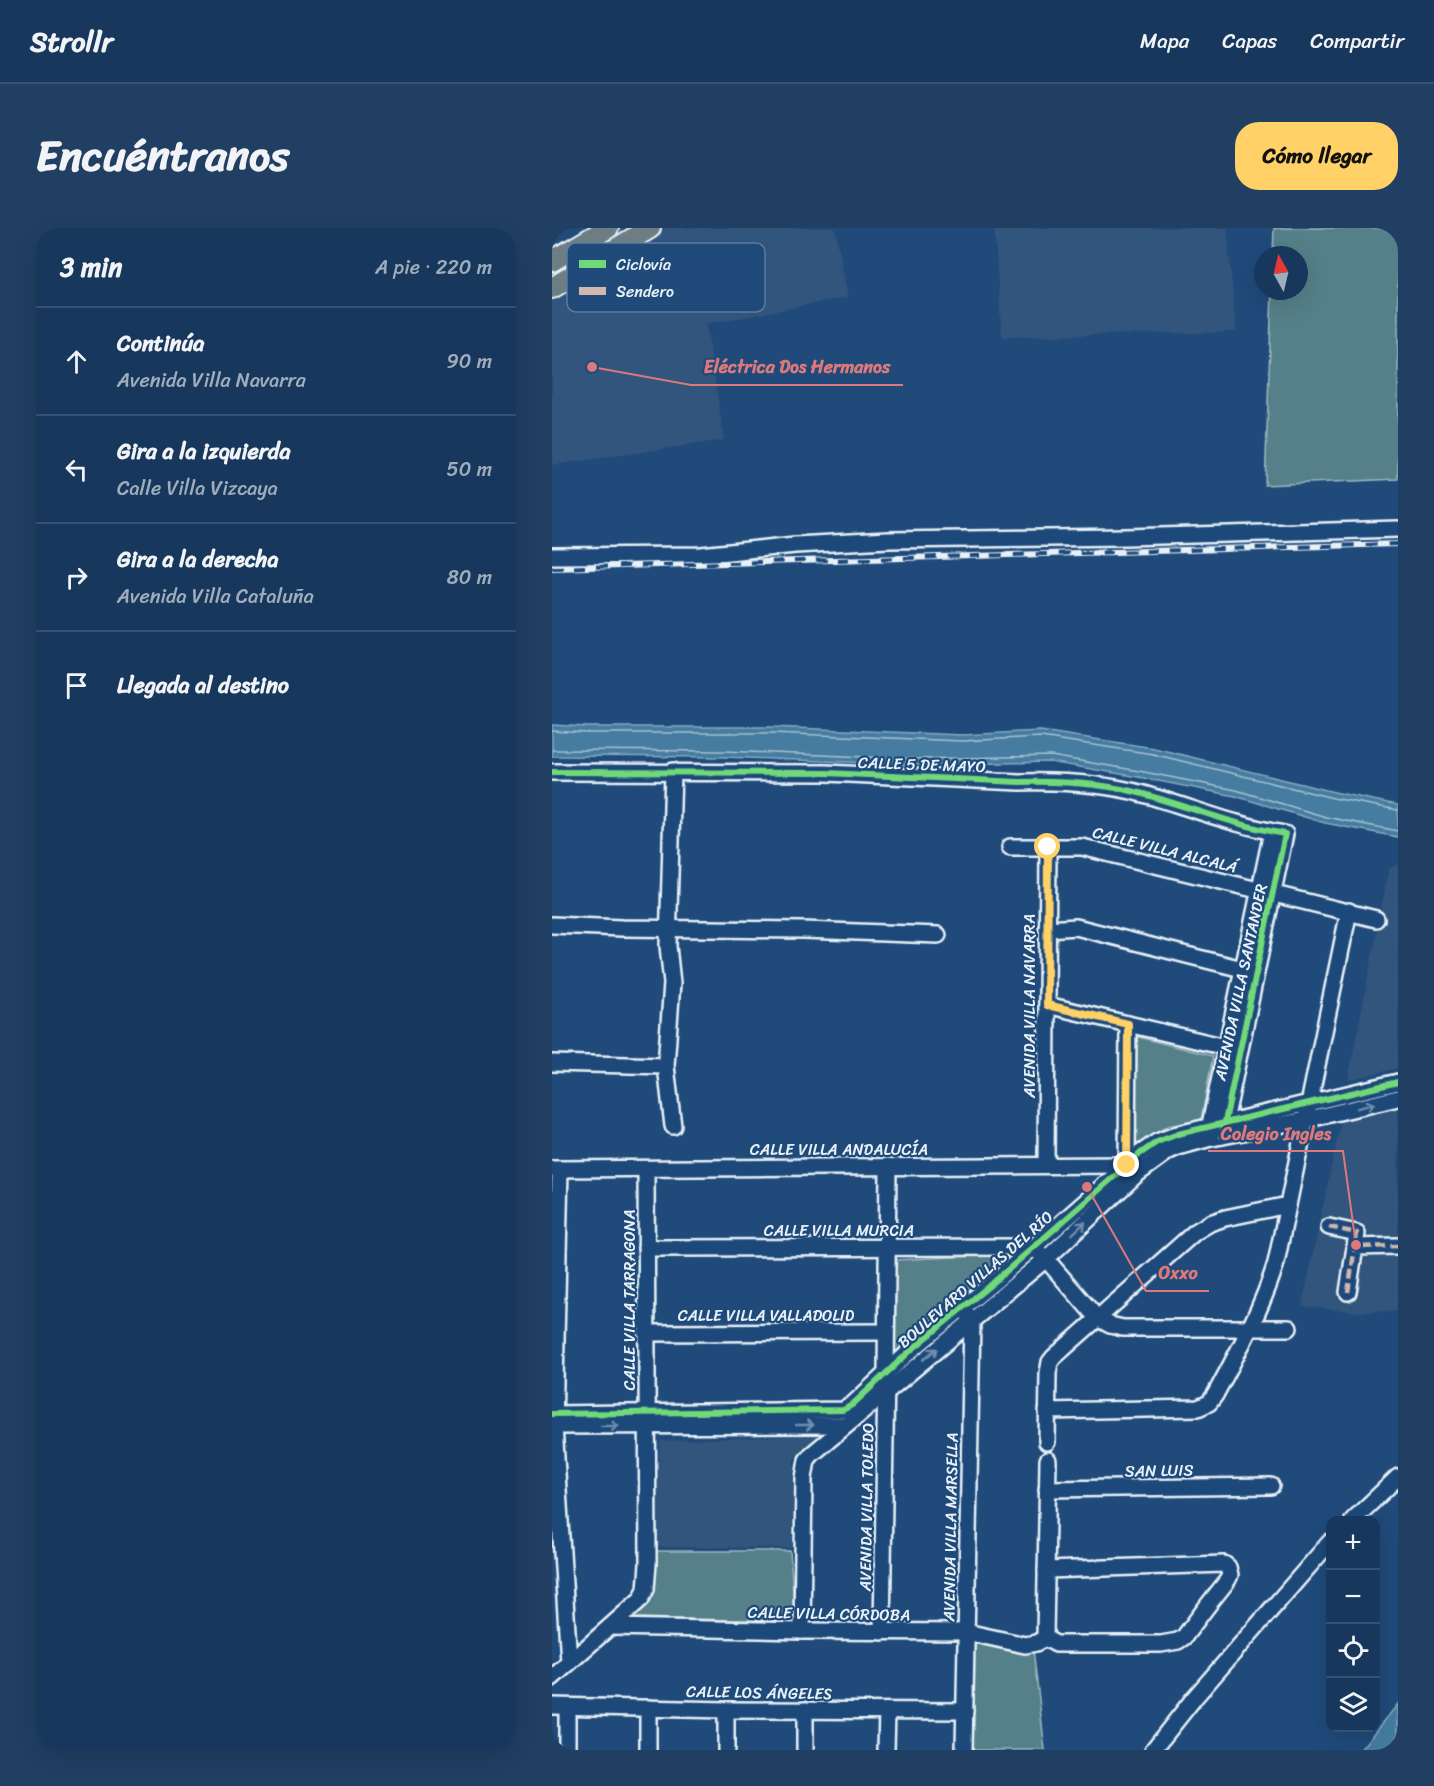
<!DOCTYPE html>
<html lang="es">
<head>
<meta charset="utf-8">
<style>
	body { margin:0; font-family:Sriracha,sans-serif; background:#203f62; color:#f1f3f6 }
	.controls { position:absolute; right:18px; bottom:18px; display:grid; overflow:hidden; border-radius:12px; box-shadow:0 6px 24px #0002 }
	.controls button { width:54px; height:54px; display:grid; place-items:center; padding:0; border:0; border-bottom:2px solid #365272; background:#17385c; color:#f1f3f6; font:30px sans-serif }
	.compass { position:absolute; left:702px; top:18px; width:54px; height:54px; border-radius:50%; background:#17385c; box-shadow:0 6px 24px #0002; rotate:352deg }
	.stop { position:absolute; width:18px; height:18px; margin:-14px; border:4px solid #ffd166; border-radius:50%; background:#fff }
	.stop.end { background:#ffd166; border-color:#fff; box-shadow:0 2px 6px #0008 }
	.list { margin:0; padding:0; list-style:none }
	h2 { display:flex; justify-content:space-between; align-items:center; height:78px; margin:0; padding:0 24px; font-size:26px }
	h2 small { font-size:20px; font-weight:400; color:#9eacbb }
	.list li { display:grid; grid-template-columns:39px 1fr auto; gap:18px; align-items:center; box-sizing:border-box; height:108px; padding:0 24px; border-top:2px solid #365272 }
	.list b { display:block; font-size:22px; white-space:nowrap }
	.list p { margin:0; font-size:20px; white-space:nowrap; color:#9eacbb }
	.list em { font-size:20px; font-style:normal; color:#9eacbb }
	.icon { flex:none; width:33px; height:33px; fill:none; stroke:currentColor; stroke-width:2; stroke-linecap:round; stroke-linejoin:round }
	.map { position:relative; flex:none; width:846px; height:1522px; overflow:hidden; border-radius:24px }
	header { display:flex; align-items:center; gap:36px; box-sizing:border-box; height:84px; padding:0 30px; background:#17385c; border-bottom:2px solid #365272 }
	header strong { font-size:28px }
	nav { display:flex; gap:33px; margin-inline-start:auto; font-size:21px }
	.intro { display:flex; align-items:center; justify-content:space-between; box-sizing:border-box; height:144px; padding:0 36px }
	h1 { margin:0; font-size:42px }
	.button { padding:15px 27px; border-radius:24px; background:#ffd166; color:#111; font-size:21px; font-weight:700 }
	main { display:flex; gap:36px; padding:0 36px }
	aside { flex:1; background:#17385c; border-radius:24px; box-shadow:0 6px 24px #0002 }
	.map>svg:first-child { display:block }
</style>
</head>
<body>
<header>
<strong>Strollr</strong>
<nav><a>Mapa</a><a>Capas</a><a>Compartir</a></nav>
</header>
<div class="intro"><h1>Encuéntranos</h1><a class="button">Cómo llegar</a></div>
<main>
<aside>
<h2>3 min<small>A pie · 220 m</small></h2>
<ul class="list">
<li><svg class="icon" aria-label="ahead" viewBox="0 0 24 24"><path d="M12 20V5M6 11l6-6 6 6"/></svg><div><b>Continúa</b><p>Avenida Villa Navarra</p></div><em>90 m</em></li>
<li><svg class="icon" aria-label="left" viewBox="0 0 24 24"><path d="M17 20v-9H6M10 6l-5 5 5 5"/></svg><div><b>Gira a la izquierda</b><p>Calle Villa Vizcaya</p></div><em>50 m</em></li>
<li><svg class="icon" aria-label="right" viewBox="0 0 24 24"><path d="M7 20v-9h11M14 6l5 5-5 5"/></svg><div><b>Gira a la derecha</b><p>Avenida Villa Cataluña</p></div><em>80 m</em></li>
<li><svg class="icon" aria-label="arrive" viewBox="0 0 24 24"><path d="M6 21V4h12l-3 4 3 4H6"/></svg><div><b>Llegada al destino</b></div></li>
</ul>
</aside>
<div class="map">
<svg width="846" height="1522" viewBox="0 0 846 1522">
	<rect width="100%" height="100%" fill="#1f4a7a"/>
	<filter id="ink" filterUnits="userSpaceOnUse"><feTurbulence type="fractalNoise" baseFrequency=".0167" numOctaves="2"/><feDisplacementMap in="SourceGraphic" scale="12" xChannelSelector="R" yChannelSelector="G"/><feConvolveMatrix kernelMatrix="1 2 1 2 8 2 1 2 1" color-interpolation-filters="sRGB"/></filter>
	<g filter="url(#ink)">
		<g fill="#33557d">
			<path d="M97,0H283L296,69L154,96L172,212L0,237V61Z"/>
			<path d="M442,0H675L684,104L450,109Z"/>
			<path d="M846,635V840L796,852L837,641Z"/>
			<path d="M846,879V1083L805,1084L750,1078L789,893Z"/>
			<path d="M268,1207L242,1231L240,1320L102,1319L108,1213Z"/>
		</g>
		<g fill="#548089" stroke="#9eb8c0" stroke-width="1.5">
			<path d="M722,0H846V251L713,257L720,63H747V27H721Z"/>
			<path d="M582,808L661,828L649,892L615,898L576,923Z"/>
			<path d="M461,1026L343,1127L341,1032Z"/>
			<path d="M97,1323H238L243,1393L80,1390L96,1375Z"/>
			<path d="M417,1408L481,1421L493,1522H415Z"/>
		</g>
		<g fill="#447c9f" stroke="#86abc3" stroke-width="1.5">
			<path d="M0,497L35,499H219L410,507L489,503L602,520L782,564L846,577V609L773,595L683,568L586,549L498,534L364,537L172,529L0,528Z"/>
			<path d="M846,1476V1522H809Z"/>
		</g>
		<g fill="none" stroke-linecap="round" stroke-linejoin="round">
			<g stroke="#a6c2d4" stroke-width="1.5">
				<path d="M0,503L35,505H219L410,513L489,509L601,526L781,570L846,582"/>
				<path d="M0,522L172,523L363,531L499,528L587,543L684,562L774,589L846,603"/>
			</g>
			<defs>
				<g id="minor">
					<path d="M0,328L149,327L243,317L336,312L574,309L846,301"/>
					<path d="M0,544L274,545L467,554C508,553 551,555 591,566C638,579 684,598 733,606L670,908"/>
					<path d="M458,619H530L824,691"/>
					<path d="M0,697L70,700L251,702L386,707"/>
					<path d="M495,701L524,699L698,743"/>
					<path d="M495,777L682,821"/>
					<path d="M0,835L114,838"/>
					<path d="M121,898L114,838L120,755L116,718L121,543"/>
					<path d="M656,906L720,604"/>
					<path d="M494,937L496,619"/>
					<path d="M575,937L576,796"/>
					<path d="M0,941L575,937"/>
					<path d="M8,941L2,1198L17,1434"/>
					<path d="M777,999L805,1005L803,1019"/>
					<path d="M94,1020L481,1019L494,1031L545,1090L558,1097L571,1100H737"/>
					<path d="M796,1064L803,1019L846,1018"/>
					<path d="M95,1105L334,1104"/>
					<path d="M495,1183L646,1180L657,1175L663,1167C686,1124 710,1081 724,1035L797,683"/>
					<path d="M0,1186L291,1182L300,1177L357,1124L443,1053L589,925L605,914L626,906L846,854"/>
					<path d="M0,1198L294,1197"/>
					<path d="M495,1214L496,1145L498,1134L502,1129L643,1004L658,995L673,990L736,977"/>
					<path d="M495,1261L719,1258"/>
					<path d="M801,1292L846,1249"/>
					<path d="M58,1399L250,1403L414,1404L473,1417L484,1415L493,1410"/>
					<path d="M250,1403L252,1250L255,1232L260,1226L494,1031L584,947L617,923L626,919L655,911L753,892L846,870"/>
					<path d="M330,1404L334,1145L336,938"/>
					<path d="M493,1410L504,1416H609L626,1413L632,1409L656,1377L675,1353L678,1347L676,1339L672,1336L494,1342"/>
					<path d="M493,1410L496,1232"/>
					<path d="M0,1450L89,1371L94,1361L96,1336L94,941"/>
					<path d="M0,1478L174,1482L413,1483"/>
					<path d="M15,1479V1522"/>
					<path d="M96,1522V1480"/>
					<path d="M174,1522V1482"/>
					<path d="M253,1522V1482"/>
					<path d="M334,1522L335,1483"/>
					<path d="M412,1522L420,1092L417,1088"/>
					<path d="M601,1522L643,1469L778,1314"/>
				</g>
				<g id="major">
					<path d="M0,33L56,0"/>
					<path d="M0,60L98,0"/>
				</g>
			</defs>
			<use href="#minor" stroke="#e8f1f8" stroke-width="20"/>
			<use href="#major" stroke="#e8f1f8" stroke-width="24"/>
			<use href="#minor" stroke="#1f4a7a" stroke-width="15"/>
			<use href="#major" stroke="#6c7e84" stroke-width="20"/>
			<defs>
				<path id="rail" d="M0,340L846,316"/>
			</defs>
			<use href="#rail" stroke="#e8f1f8" stroke-width="6"/>
			<use href="#rail" stroke="#1f4a7a" stroke-width="4" stroke-dasharray="11" stroke-linecap="butt"/>
			<g stroke="#d1b7ad" stroke-width="4.5" stroke-dasharray="9 4.5" stroke-linecap="butt">
				<path d="M777,999L805,1005L803,1019"/>
				<path d="M796,1064L803,1019L846,1018"/>
			</g>
			<defs>
				<g id="cycleway">
					<path d="M0,544L274,545L467,554C508,553 551,555 591,566C638,579 684,598 733,606L670,908"/>
					<path d="M0,1186L291,1182L300,1177L357,1124L443,1053L589,925L605,914L626,906L846,854"/>
				</g>
			</defs>
			<use href="#cycleway" stroke="#1f4a7a" stroke-width="10"/>
			<use href="#cycleway" stroke="#71d979" stroke-width="6"/>
		</g>
		<defs><path id="oneway-shaft" d="M-6 0H5M1.5-3L5.5 0L1.5 3" fill="none" stroke-width="1.6" stroke-linecap="round" stroke-linejoin="round" transform="scale(1.5)"/></defs>
		<g stroke="#6f8dac">
			<use href="#oneway-shaft" transform="translate(814 878) rotate(-14)"/>
			<use href="#oneway-shaft" transform="translate(527 1000) rotate(-43)"/>
			<use href="#oneway-shaft" transform="translate(378 1126) rotate(-40)"/>
			<use href="#oneway-shaft" transform="translate(253 1197)"/>
			<use href="#oneway-shaft" transform="translate(58 1198)"/>
		</g>
	</g>
	<g fill="none" stroke-linecap="round" stroke-linejoin="round" filter="url(#ink)">
		<path stroke="#ffd166" stroke-width="8" d="M496,619L495,777L576,796L575,937"/>
	</g>
	<g text-anchor="middle" stroke-width="4.5" stroke-linejoin="round" paint-order="stroke">
		<g font-size="16" fill="#e8f1f8" stroke="#1f4a7a">
			<text transform="translate(370 536) rotate(2)" y="6">CALLE 5 DE MAYO</text>
			<text transform="translate(613 621) rotate(14)" y="6">CALLE VILLA ALCALÁ</text>
			<text transform="translate(688 754) rotate(-78)" y="6">AVENIDA VILLA SANTANDER</text>
			<text transform="translate(477 778) rotate(-90)" y="6">AVENIDA VILLA NAVARRA</text>
			<text x="287" y="927">CALLE VILLA ANDALUCÍA</text>
			<text x="287" y="1008">CALLE VILLA MURCIA</text>
			<text transform="translate(423 1051) rotate(-41)" y="6">BOULEVARD VILLAS DEL RÍO</text>
			<text transform="translate(77 1072) rotate(-90)" y="6">CALLE VILLA TARRAGONA</text>
			<text x="214" y="1093">CALLE VILLA VALLADOLID</text>
			<text transform="translate(607 1242) rotate(-1)" y="6">SAN LUIS</text>
			<text transform="translate(314 1279) rotate(-89)" y="6">AVENIDA VILLA TOLEDO</text>
			<text transform="translate(398 1299) rotate(-89)" y="6">AVENIDA VILLA MARSELLA</text>
			<text transform="translate(277 1385) rotate(1)" y="6">CALLE VILLA CÓRDOBA</text>
			<text transform="translate(207 1464) rotate(1)" y="6">CALLE LOS ÁNGELES</text>
		</g>
	</g>
	<rect x="15" y="15" width="198" height="69" rx="9" fill="#1f4a7a" stroke="#5b7ca0" stroke-width="1.5"/>
	<rect x="27" y="32" width="27" height="8" fill="#71d979"/>
	<rect x="27" y="59" width="27" height="8" fill="#d1b7ad"/>
	<g font-size="16" fill="#e8f1f8">
		<text x="64" y="42">Ciclovía</text>
		<text x="64" y="69">Sendero</text>
	</g>
	<path fill="none" stroke="#dd787b" stroke-width="2" d="M40 139L139 157H351M804 1017L791 923H656M535 959L594 1063H657"/>
	<g fill="#dd787b" stroke="#1f4a7a" stroke-width="2">
		<circle cx="40" cy="139" r="6"/>
		<circle cx="804" cy="1017" r="6"/>
		<circle cx="535" cy="959" r="6"/>
	</g>
	<g font-size="18" text-anchor="middle" font-weight="bold" fill="#dd787b" stroke="#1f4a7a" stroke-width="4.5" stroke-linejoin="round" paint-order="stroke">
		<text x="245" y="145">Eléctrica Dos Hermanos</text>
		<text x="724" y="912">Colegio Ingles</text>
		<text x="626" y="1051">Oxxo</text>
	</g>
</svg>
<div class="controls">
<button>+</button>
<button>−</button>
<button><svg class="icon" aria-label="locate" viewBox="0 0 24 24"><circle cx="12" cy="12" r="6"/><path d="M12 2v4M12 18v4M2 12h4M18 12h4"/></svg></button>
<button><svg class="icon" aria-label="layers" viewBox="0 0 24 24"><path d="M12 4l9 5-9 5-9-5zM3 14l9 5 9-5"/></svg></button>
</div>
<svg class="compass" viewBox="-18 -18 36 36"><path d="M0-13l5 13h-10z" fill="#e53935"/><path d="M0 13l5-13h-10z" fill="#9eacbb"/></svg>
<div class="stop" style="left:496px;top:619px"></div>
<div class="stop end" style="left:575px;top:937px"></div>
</div>
</main>
</body>
</html>
